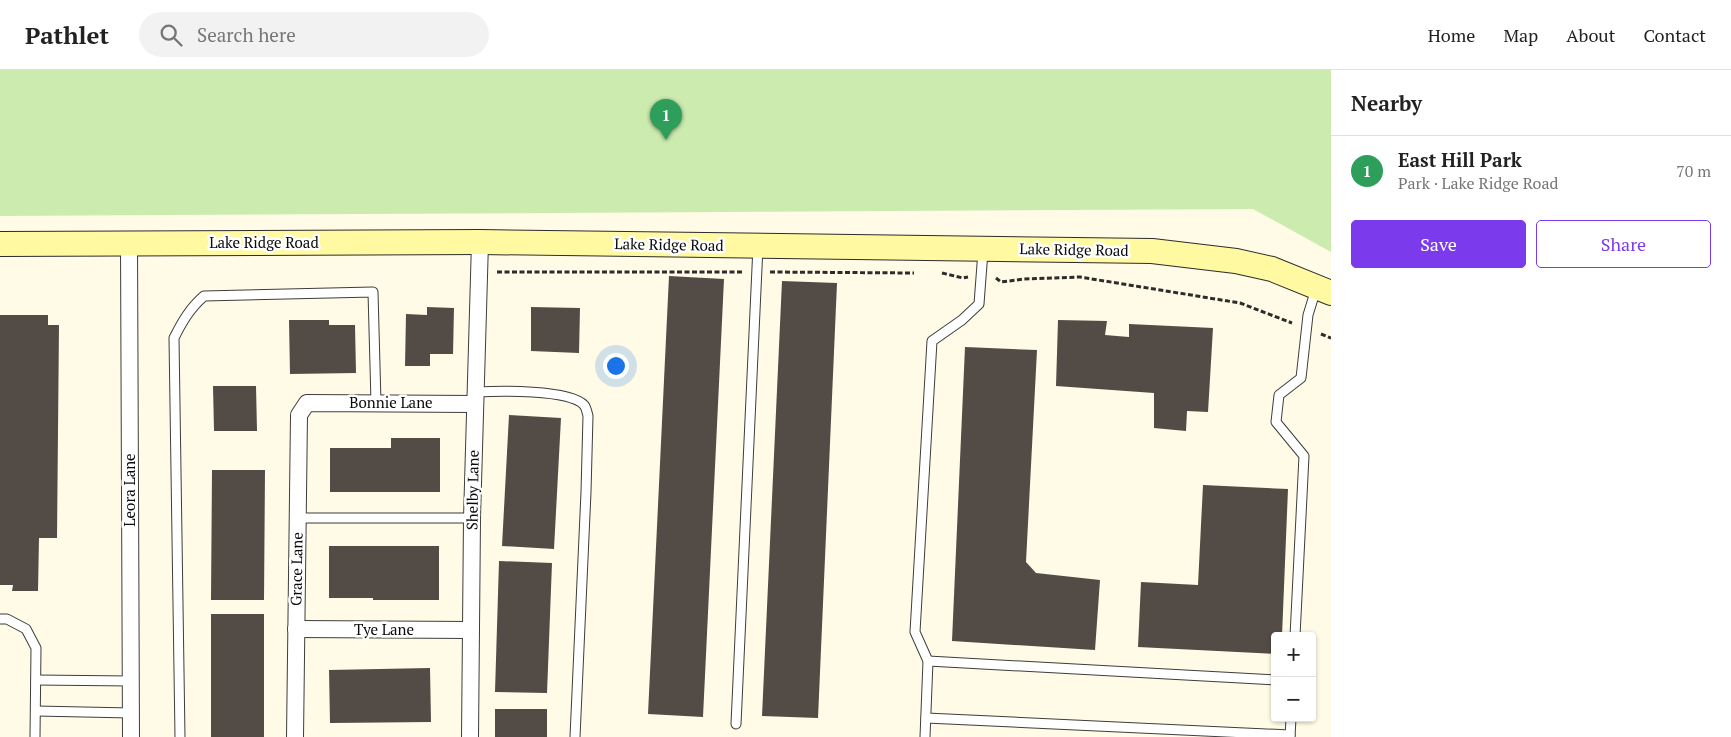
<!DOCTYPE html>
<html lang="en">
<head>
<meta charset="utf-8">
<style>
	body { margin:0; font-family:"PT Serif",serif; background:#f2f2f2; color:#222 }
	.controls { position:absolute; right:15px; bottom:15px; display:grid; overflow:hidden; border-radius:5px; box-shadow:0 1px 4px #0004 }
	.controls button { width:45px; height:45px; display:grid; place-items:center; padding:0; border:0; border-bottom:1px solid #e0e0e0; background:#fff; color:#222; font:25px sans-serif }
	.you { position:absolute; left:615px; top:295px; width:18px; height:18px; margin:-12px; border:4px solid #fff; border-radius:50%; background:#1a73e8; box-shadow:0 0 0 8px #1a73e833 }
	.badge { display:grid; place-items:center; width:32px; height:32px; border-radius:50%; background:#7c3aed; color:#fff; font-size:16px; font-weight:700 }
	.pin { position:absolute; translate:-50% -41px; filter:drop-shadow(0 1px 2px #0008) }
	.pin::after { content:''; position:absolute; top:26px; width:18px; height:15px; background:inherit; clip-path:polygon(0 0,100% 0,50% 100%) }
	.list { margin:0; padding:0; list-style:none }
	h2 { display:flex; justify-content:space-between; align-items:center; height:65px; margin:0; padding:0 20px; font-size:21px }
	h2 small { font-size:16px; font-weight:400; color:#767676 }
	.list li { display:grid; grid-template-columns:32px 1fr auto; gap:15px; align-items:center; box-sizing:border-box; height:70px; padding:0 20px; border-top:1px solid #e0e0e0 }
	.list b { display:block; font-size:19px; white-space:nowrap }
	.list p { margin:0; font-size:16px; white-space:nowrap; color:#767676 }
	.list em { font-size:16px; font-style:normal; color:#767676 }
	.actions { display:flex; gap:10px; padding:15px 20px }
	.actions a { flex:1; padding:11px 0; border:1px solid #7c3aed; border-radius:5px; text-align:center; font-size:18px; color:#7c3aed }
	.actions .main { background:#7c3aed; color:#fff }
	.icon { flex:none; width:28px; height:28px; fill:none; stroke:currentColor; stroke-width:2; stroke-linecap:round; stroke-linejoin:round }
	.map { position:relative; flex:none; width:1331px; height:667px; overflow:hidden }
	header { display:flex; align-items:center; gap:30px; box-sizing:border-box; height:70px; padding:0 25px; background:#fff; border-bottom:1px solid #e0e0e0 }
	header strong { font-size:24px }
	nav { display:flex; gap:28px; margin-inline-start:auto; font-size:18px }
	.search { width:350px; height:45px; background:#f2f2f2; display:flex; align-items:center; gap:12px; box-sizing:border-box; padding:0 18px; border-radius:28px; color:#767676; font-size:19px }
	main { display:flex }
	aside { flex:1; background:#fff }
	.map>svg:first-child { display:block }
</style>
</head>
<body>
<header>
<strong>Pathlet</strong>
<div class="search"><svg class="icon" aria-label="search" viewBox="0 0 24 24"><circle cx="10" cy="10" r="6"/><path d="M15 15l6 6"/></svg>Search here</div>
<nav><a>Home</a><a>Map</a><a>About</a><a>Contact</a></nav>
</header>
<main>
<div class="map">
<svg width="1331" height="667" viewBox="0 0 1331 667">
	<rect width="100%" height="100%" fill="#fffbe6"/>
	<path fill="#cbebaf" d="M0,0H1331V182L1253,139L0,146Z"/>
	<g fill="#534b46">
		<path d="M669,206L724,209L703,647L648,644Z"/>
		<path d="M782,211L837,213L818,648L762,646Z"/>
		<path d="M427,237L454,238L453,284H430V296H405L406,244L427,245Z"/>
		<path d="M531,237L580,238L579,283L531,281Z"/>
		<path d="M0,245H48V255H59L57,468H39L38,521H12L13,515H0Z"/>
		<path d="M289,250H329V255H355L356,303L290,304Z"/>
		<path d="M1058,250L1107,251L1105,265L1129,267V254L1213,258L1208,342L1187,341L1186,361L1154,358V323L1056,316Z"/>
		<path d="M965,277L1037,280L1026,492L1036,503L1100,510L1095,580L952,571Z"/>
		<path d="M213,316H256L257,361H214Z"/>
		<path d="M509,345L561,348L554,479L502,476Z"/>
		<path d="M391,368H440V422H330V378H391Z"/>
		<path d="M212,400H265L264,530H211Z"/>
		<path d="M1203,415L1288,419L1282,566H1275V584L1138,577L1141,512L1198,515Z"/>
		<path d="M329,476H439V530H373V528H329Z"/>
		<path d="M499,491L552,493L547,623L495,622Z"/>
		<rect x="211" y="544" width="53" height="123"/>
		<path d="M430,598L431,652L330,653L329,600Z"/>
		<rect x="495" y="639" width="52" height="28"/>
	</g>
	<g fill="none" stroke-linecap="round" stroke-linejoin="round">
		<defs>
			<g id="lane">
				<path d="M476,322C498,321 569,319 584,335C586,337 587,342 588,346L586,422L575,667"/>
				<path d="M298,448H472"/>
				<path d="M0,549H7L26,559L36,578L35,667"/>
				<path d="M1295,566L1304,386L1276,352L1279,325L1301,308L1308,245L1316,219"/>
				<path d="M928,591L1275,610"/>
				<path d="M36,610L131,611"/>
				<path d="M36,641L131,643"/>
				<path d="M926,648L1290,665"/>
				<path d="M736,654L758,176"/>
				<path d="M180,667L174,268C182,252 190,238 204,226L373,222L376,333"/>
				<path d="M925,667L928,591L915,562L932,271L962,250L979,234L983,181"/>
				<path d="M1290,667L1291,648"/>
			</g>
			<g id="street">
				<path d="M129,174L131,667"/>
				<path d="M296,559L471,560"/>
				<path d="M295,667L299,345L307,333L475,334"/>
				<path d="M470,667L472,448L480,172"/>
			</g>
			<path id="secondary" d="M0,174L480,172L1152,181L1236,191L1272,199L1331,223"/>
		</defs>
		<use href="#lane" stroke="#3d3d3d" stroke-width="11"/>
		<use href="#street" stroke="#3d3d3d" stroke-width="18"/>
		<use href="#secondary" stroke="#2c2c2c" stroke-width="26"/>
		<g stroke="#2c2c2c" stroke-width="3" stroke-dasharray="5 2.5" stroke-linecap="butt">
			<path d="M497,202H744"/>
			<path d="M770,202L914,203"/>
			<path d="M942,203L963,208L968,207"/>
			<path d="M996,208L1001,212L1024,209L1080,207L1240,233L1292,253"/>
			<path d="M1321,264L1331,268"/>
		</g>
		<use href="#lane" stroke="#fff" stroke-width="9"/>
		<use href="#street" stroke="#fff" stroke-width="16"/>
		<use href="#secondary" stroke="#fff9a1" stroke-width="24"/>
	</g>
	<g text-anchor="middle" stroke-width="5" stroke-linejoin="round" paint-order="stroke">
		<g font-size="15" fill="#0a0a0a" stroke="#fff">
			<text x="264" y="178">Lake Ridge Road</text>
			<text transform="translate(669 175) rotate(1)" y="5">Lake Ridge Road</text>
			<text transform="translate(1074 180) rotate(1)" y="5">Lake Ridge Road</text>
			<text x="391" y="338">Bonnie Lane</text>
			<text transform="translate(130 420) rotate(-90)" y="5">Leora Lane</text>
			<text transform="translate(473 420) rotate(-89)" y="5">Shelby Lane</text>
			<text transform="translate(297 499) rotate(-89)" y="5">Grace Lane</text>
			<text x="384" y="565">Tye Lane</text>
		</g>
	</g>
</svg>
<div class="controls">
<button>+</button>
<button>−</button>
</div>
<div class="you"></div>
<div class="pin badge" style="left:666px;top:70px;background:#2e9e5b">1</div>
</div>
<aside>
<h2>Nearby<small></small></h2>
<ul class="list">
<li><span class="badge" style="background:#2e9e5b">1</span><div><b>East Hill Park</b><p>Park · Lake Ridge Road</p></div><em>70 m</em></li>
</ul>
<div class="actions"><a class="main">Save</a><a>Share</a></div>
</aside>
</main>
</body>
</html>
